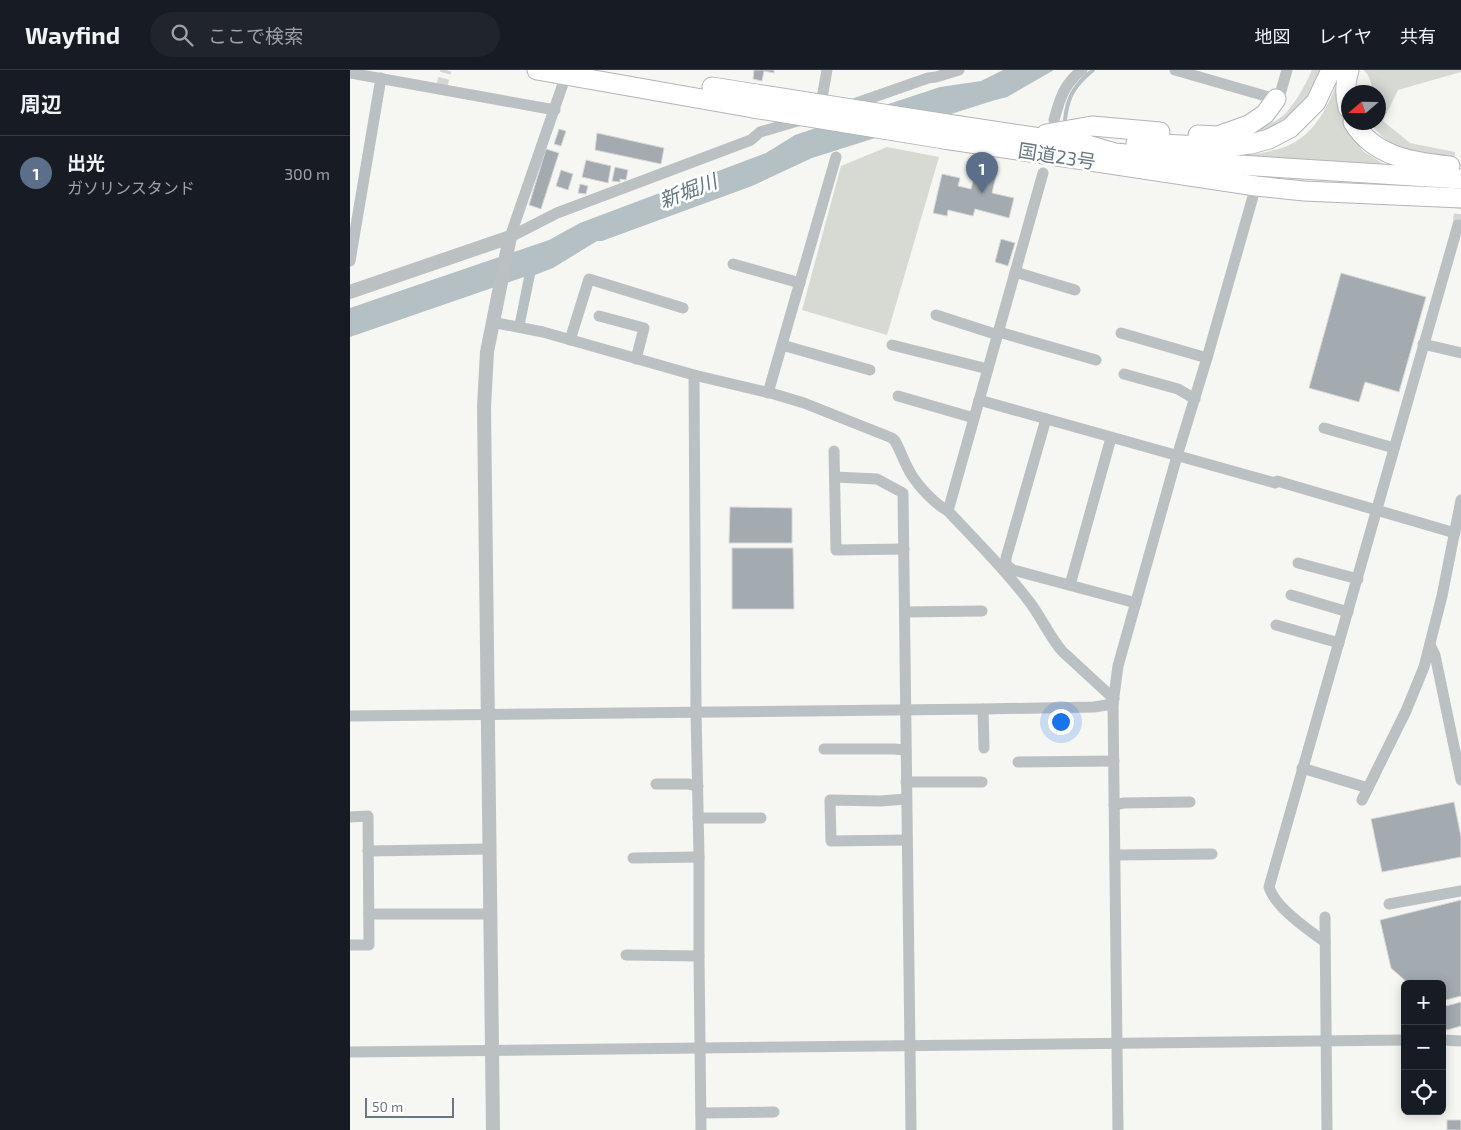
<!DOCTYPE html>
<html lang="ja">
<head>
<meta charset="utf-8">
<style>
	body { margin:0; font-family:"Exo 2","Noto Sans JP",sans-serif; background:#20242c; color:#f1f3f6 }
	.controls { position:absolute; right:15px; bottom:15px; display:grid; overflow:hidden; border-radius:8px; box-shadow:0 2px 12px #0003 }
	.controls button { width:45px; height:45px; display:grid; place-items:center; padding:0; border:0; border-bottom:1px solid #363941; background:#171b24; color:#f1f3f6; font:25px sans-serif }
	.compass { position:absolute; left:991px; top:15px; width:45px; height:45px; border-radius:50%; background:#171b24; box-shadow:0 2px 12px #0003; rotate:250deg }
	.scale { position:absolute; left:15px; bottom:12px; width:89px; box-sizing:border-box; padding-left:5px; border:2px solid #687781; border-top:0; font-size:14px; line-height:18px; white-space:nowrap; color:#687781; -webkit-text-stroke:4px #fff; paint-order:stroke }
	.you { position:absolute; left:710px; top:651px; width:18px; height:18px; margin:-12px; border:4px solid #fff; border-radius:50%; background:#1a73e8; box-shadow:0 0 0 8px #1a73e833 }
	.badge { display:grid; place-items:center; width:32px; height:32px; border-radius:50%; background:#d25837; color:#fff; font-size:16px; font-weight:700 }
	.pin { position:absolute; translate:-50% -41px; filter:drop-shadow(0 1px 2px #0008) }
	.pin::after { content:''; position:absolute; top:26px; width:18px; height:15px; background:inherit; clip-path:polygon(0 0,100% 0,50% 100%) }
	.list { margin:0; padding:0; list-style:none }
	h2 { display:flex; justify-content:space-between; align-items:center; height:65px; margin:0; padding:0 20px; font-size:21px }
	h2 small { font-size:16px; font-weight:400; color:#9ea1a6 }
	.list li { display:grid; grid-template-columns:32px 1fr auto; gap:15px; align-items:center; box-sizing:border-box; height:75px; padding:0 20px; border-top:1px solid #363941 }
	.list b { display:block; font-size:19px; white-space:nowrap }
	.list p { margin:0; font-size:16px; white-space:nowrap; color:#9ea1a6 }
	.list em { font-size:16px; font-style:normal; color:#9ea1a6 }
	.icon { flex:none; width:28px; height:28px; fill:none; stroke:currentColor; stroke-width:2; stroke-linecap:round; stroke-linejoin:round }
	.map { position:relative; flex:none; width:1111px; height:1060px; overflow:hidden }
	header { display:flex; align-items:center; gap:30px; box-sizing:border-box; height:70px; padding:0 25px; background:#171b24; border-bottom:1px solid #363941 }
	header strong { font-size:24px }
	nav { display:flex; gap:28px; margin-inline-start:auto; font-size:18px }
	.search { width:350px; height:45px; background:#20242c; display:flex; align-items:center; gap:12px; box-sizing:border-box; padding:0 18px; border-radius:28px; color:#9ea1a6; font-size:19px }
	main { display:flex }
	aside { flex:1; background:#171b24 }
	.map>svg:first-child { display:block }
</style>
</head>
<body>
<header>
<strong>Wayfind</strong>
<div class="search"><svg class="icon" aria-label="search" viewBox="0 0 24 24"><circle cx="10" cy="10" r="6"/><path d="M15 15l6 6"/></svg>ここで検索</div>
<nav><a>地図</a><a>レイヤ</a><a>共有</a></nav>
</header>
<main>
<aside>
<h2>周辺<small></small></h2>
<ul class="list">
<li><span class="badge" style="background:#5c6f8a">1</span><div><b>出光</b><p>ガソリンスタンド</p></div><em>300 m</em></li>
</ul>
</aside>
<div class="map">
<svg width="1111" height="1060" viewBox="0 0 1111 1060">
	<rect width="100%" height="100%" fill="#f6f6f3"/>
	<g fill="#d6dad3">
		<path d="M962,0H974L961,25L929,58L885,68C899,63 924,54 935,44C946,32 956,14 962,0Z"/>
		<path d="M1013,0H1111V2L1048,20L1033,51L1060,73L1105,82V89L1062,85L1035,69L1022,56V53L1028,52V22H1022C1022,14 1020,5 1013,0Z"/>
		<path d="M990,6L989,34L998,60L1013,81L1035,95L896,91L897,85C912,83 932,80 945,72C969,58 980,31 990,6Z"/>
		<path d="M537,77L589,87L537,265L452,240L491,96Z"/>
	</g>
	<path fill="#b4c0c3" d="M653,0H704L657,27L642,31L462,88L402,116L252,171H247L203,198L185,205L175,253L165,252L174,207L0,267V238L199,170L230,153L416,83L445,65L590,17L631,11Z"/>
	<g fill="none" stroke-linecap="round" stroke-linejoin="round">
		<path stroke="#b4c0c3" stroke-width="4" d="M715,49C718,25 725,15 743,0"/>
	</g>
	<g fill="#a3abb0" stroke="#d8d7d6">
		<path d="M404,0H424V3L414,1L412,11L403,9Z"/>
		<path d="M209,59L216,61L211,76L204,74Z"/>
		<path d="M247,63L314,78L311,94L245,80Z"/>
		<path d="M196,79L209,83L191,139L179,135Z"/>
		<path d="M236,90L261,96L258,113L232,107Z"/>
		<path d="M627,96L647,101L642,123L664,128L659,148L625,139L623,146L598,140L597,146L583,143L592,104L610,108L608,116L621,119Z"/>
		<path d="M265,97L278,100L276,110L270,109V112L262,111Z"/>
		<path d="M211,100L223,104L218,120L206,116Z"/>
		<path d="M230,114L238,116L236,124L228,123Z"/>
		<path d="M651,169L665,173L658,196L645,192Z"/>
		<path d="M991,203L1076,227L1049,322L1015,312L1009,332L959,318Z"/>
		<path d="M380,437L442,438V473H379Z"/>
		<path d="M382,478H443L444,539H382Z"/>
		<path d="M1104,732L1111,767V787L1032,802L1021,749Z"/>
		<path d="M1111,830V926L1092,931V914H1059L1041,898L1030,850Z"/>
		<path d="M1111,932V956L1097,960L1092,957V937Z"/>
		<rect x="1097" y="1050" width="14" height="10"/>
	</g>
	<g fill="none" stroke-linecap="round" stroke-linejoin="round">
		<g stroke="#d2d6d6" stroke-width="11" stroke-dasharray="11 5.5" stroke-linecap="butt">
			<path d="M91,19L96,0"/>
			<path d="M1108,155L1111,132"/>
		</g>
		<defs>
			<g id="trunk">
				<path d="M187,0L403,38"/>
				<path d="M362,17L406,24"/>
				<path d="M998,38C995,26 995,12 999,0"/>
				<path d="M1003,52C1024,87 1063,92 1100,96"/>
				<path d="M597,54L738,75L765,83L889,95L1111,109"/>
				<path d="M696,64L742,56L810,62"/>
				<path d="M848,65L868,66L899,55L915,44L926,29"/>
				<path d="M594,69L906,116L954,121L1111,128"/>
				<path d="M786,73L877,77L901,74L919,69L940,58L966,32L981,0"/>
			</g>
		</defs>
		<use href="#trunk" stroke="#b1b5b8" stroke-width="21"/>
		<g stroke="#bbc0c3" stroke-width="11">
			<path d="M825,0L926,29L931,21L937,0"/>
			<path d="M0,3L205,40"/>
			<path d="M498,36L578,8L586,7L609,0"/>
			<path d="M470,39L477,0"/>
			<path d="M704,50C710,28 714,14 732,0"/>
			<path d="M160,167L207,143L401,70L410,62L451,50"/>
			<path d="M160,167L216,5"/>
			<path d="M0,191L31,8"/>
			<path d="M383,194L450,213"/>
			<path d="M665,202L725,220"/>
			<path d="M586,245L648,265"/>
			<path d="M249,246L294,258L286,289"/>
			<path d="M142,252L193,262L344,305L424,324L454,333L542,368L545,371C551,382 555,394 561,404C569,417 585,434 598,441C625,470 654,498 678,530C691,546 699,566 712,581L764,629"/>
			<path d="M649,262L746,290"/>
			<path d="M771,263L857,288"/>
			<path d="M220,270L239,209L333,238"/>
			<path d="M1073,274L1111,283"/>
			<path d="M432,275L520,300"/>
			<path d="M542,275L638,299"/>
			<path d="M774,304L828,319L845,329"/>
			<path d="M344,305L346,641L349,787V886L351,1060"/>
			<path d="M418,323L486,87"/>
			<path d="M548,326L624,348"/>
			<path d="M629,330L925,413L927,411L1105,463"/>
			<path d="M974,358L1044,378"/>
			<path d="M484,381L486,480L554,479"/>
			<path d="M485,407L527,409L553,423L561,1060"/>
			<path d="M598,441L693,103"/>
			<path d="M948,493L1008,509"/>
			<path d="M656,495L663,500L786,533"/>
			<path d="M653,499L656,495V488L696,349"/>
			<path d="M720,515L761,368"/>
			<path d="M941,525L998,542"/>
			<path d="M555,542L632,541"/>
			<path d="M926,555L989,573"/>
			<path d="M1080,575L1085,585L1111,710"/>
			<path d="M633,639L634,678"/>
			<path d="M0,646L633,639L744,637L763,634"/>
			<path d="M474,679H544L556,680"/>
			<path d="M668,692L764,691"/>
			<path d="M952,698L1018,718"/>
			<path d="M556,712H632"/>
			<path d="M306,714H338L348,716"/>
			<path d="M556,729L531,731L480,730L481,771L557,770"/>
			<path d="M1012,730L1056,641L1074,597L1092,526L1111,430"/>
			<path d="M764,735L774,733L840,732"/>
			<path d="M0,747L18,746L19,875H0"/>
			<path d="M348,748H411"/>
			<path d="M18,781L140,779"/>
			<path d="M765,785L862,784"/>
			<path d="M283,788L349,787"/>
			<path d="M1039,834L1111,821"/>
			<path d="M19,844H140"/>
			<path d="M975,847L977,1060"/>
			<path d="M975,872C958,860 925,837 919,817L1108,155"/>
			<path d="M276,885L349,886"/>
			<path d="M1092,970L1111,971"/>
			<path d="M0,982L1055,970"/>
			<path d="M351,1043L424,1042"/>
			<path d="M768,1060L763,634L768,596L827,386L857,288L906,116"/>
		</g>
		<g stroke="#bbc0c3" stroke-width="14">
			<path d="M0,222L160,167"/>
			<path d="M143,1060L134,337L137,282L160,167"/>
		</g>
		<use href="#trunk" stroke="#fff" stroke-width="19"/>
		<defs>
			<g id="trunk-bridge">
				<path d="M406,24L597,54"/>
				<path d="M403,38L594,69"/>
			</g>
		</defs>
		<use href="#trunk-bridge" stroke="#b1b5b8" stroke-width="21" stroke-linecap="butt"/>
		<use href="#trunk-bridge" stroke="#fff" stroke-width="19"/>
	</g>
	<g text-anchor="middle" stroke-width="5" stroke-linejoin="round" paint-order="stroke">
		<g font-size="19" fill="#687781" stroke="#fff">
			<text transform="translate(707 86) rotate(9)" y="7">国道23号</text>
		</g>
		<g font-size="20" font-style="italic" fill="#63777e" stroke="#fff">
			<text transform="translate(338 121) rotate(-21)" y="7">新堀川</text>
		</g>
	</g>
</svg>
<div class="controls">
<button>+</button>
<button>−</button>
<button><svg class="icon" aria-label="locate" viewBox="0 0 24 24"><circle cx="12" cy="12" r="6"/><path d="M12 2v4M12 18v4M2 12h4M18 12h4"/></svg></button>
</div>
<svg class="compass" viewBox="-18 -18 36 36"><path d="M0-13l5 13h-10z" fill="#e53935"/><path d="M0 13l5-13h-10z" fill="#9ea1a6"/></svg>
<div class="scale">50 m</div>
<div class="you"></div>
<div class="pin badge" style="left:632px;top:123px;background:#5c6f8a">1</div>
</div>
</main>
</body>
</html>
